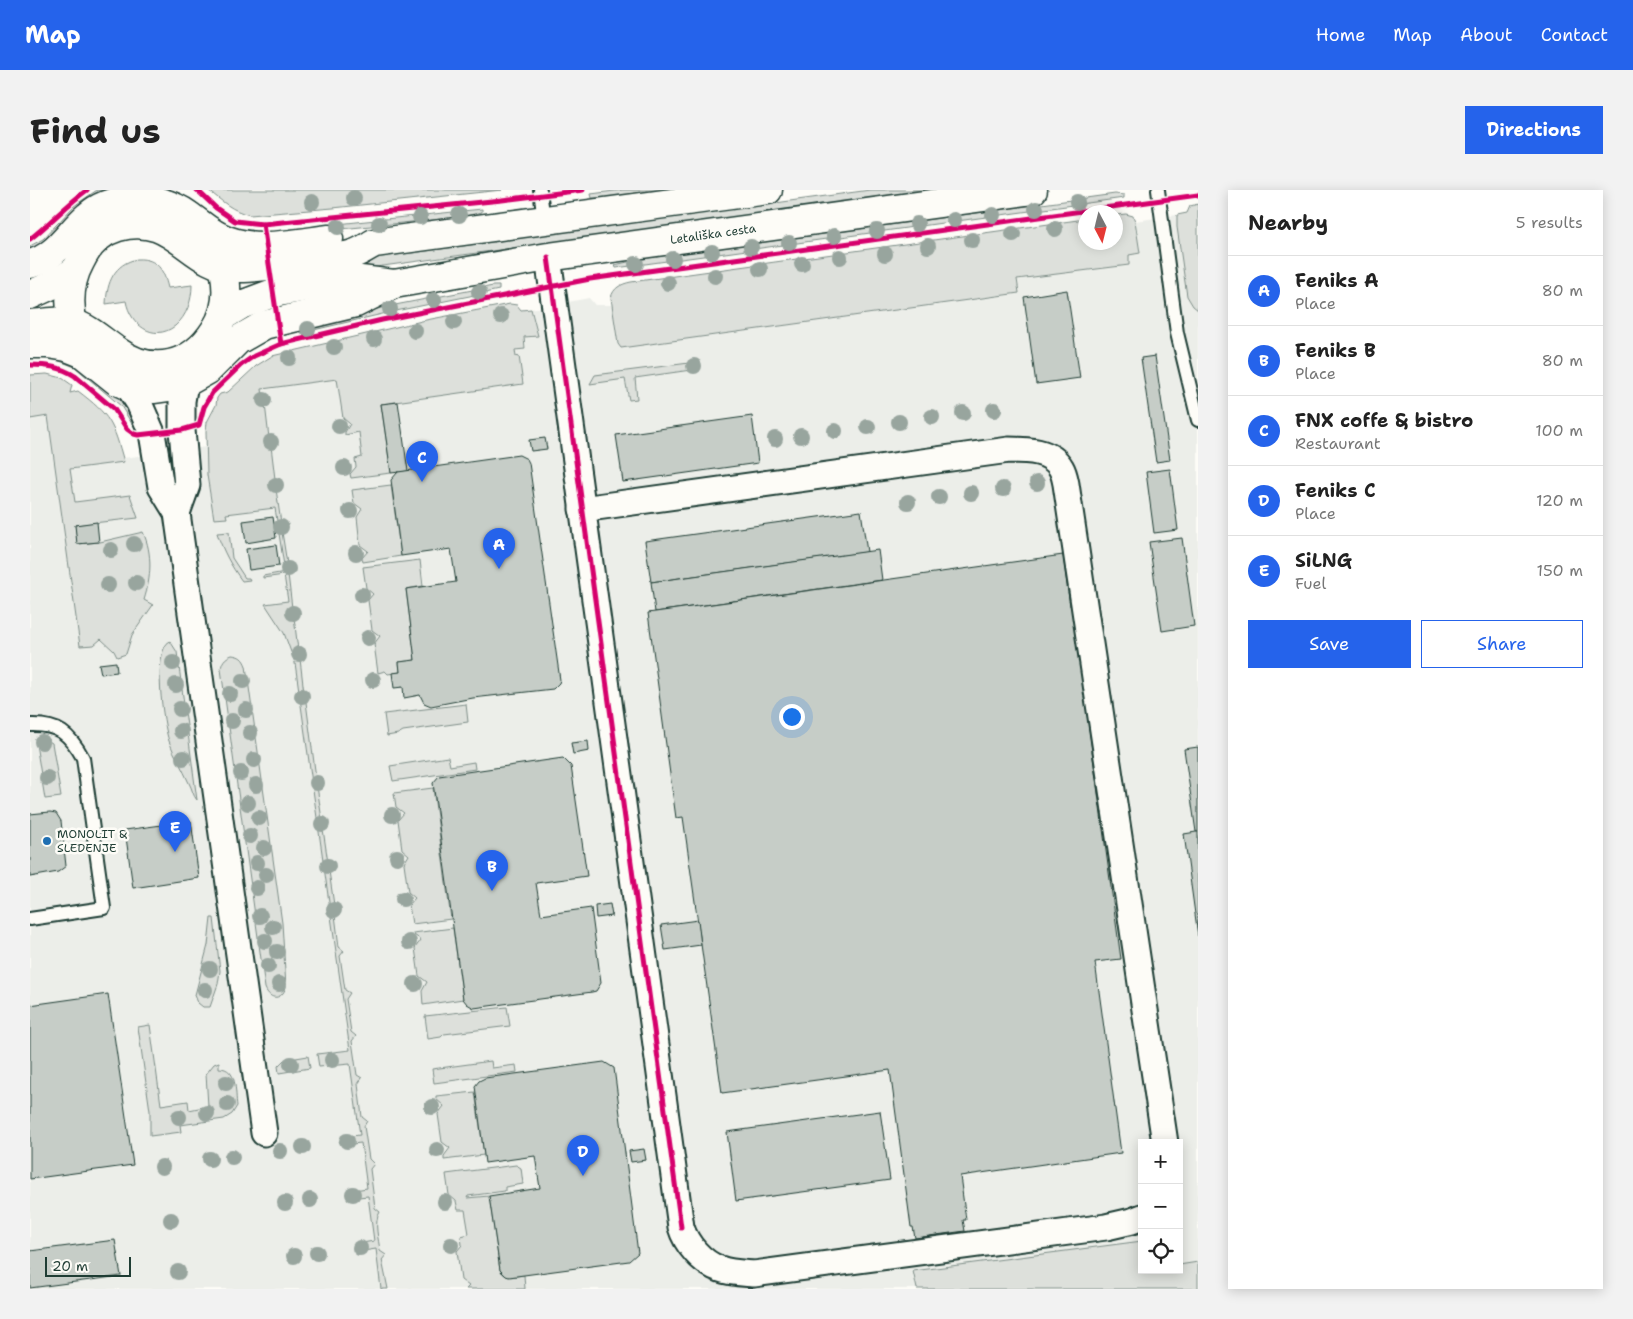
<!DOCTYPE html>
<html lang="en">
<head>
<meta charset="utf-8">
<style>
	body { margin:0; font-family:"Shantell Sans",sans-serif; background:#f2f2f2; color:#222 }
	.controls { position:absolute; right:15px; bottom:15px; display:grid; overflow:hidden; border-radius:0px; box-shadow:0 2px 12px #0003 }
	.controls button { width:45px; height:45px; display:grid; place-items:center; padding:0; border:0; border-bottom:1px solid #e0e0e0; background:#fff; color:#222; font:25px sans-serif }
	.compass { position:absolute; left:1048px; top:15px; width:45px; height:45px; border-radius:50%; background:#fff; box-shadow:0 2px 12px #0003; rotate:173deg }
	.scale { position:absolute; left:15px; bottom:12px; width:86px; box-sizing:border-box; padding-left:5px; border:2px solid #1f3d34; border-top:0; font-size:14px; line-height:18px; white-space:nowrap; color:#1f3d34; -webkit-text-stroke:4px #fdfcf7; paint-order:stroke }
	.you { position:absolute; left:761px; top:526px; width:18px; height:18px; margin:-12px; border:4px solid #fff; border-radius:50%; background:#1a73e8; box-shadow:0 0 0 8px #1a73e833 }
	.badge { display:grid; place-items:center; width:32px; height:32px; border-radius:50%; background:#2563eb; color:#fff; font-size:16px; font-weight:700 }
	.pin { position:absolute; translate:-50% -41px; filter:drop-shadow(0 1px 2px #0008) }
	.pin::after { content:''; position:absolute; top:26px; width:18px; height:15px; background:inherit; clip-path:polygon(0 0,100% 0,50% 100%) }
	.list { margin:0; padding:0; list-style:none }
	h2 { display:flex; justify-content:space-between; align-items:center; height:65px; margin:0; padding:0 20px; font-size:21px }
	h2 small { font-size:16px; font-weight:400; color:#767676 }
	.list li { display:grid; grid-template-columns:32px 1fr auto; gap:15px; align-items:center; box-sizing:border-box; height:70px; padding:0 20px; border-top:1px solid #e0e0e0 }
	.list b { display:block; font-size:19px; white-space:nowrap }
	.list p { margin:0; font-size:16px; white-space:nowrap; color:#767676 }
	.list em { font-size:16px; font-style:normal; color:#767676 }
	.actions { display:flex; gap:10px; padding:15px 20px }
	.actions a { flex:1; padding:11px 0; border:1px solid #2563eb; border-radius:0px; text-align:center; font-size:18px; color:#2563eb }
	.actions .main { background:#2563eb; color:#fff }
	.icon { flex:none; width:28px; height:28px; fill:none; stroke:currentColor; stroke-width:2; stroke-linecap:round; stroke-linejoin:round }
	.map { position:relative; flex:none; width:1168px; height:1099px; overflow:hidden; border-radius:0px }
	header { display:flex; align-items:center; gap:30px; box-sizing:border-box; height:70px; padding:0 25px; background:#2563eb; color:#fff }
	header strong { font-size:24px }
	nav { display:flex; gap:28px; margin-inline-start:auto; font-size:18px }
	.intro { display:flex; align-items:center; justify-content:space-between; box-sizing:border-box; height:120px; padding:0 30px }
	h1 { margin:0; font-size:35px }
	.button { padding:12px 22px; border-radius:0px; background:#2563eb; color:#fff; font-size:18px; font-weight:700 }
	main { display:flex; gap:30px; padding:0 30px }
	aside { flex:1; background:#fff; border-radius:0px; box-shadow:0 2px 12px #0003 }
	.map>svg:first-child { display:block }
</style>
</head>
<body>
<header>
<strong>Map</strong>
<nav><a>Home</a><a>Map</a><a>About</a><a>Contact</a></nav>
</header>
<div class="intro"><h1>Find us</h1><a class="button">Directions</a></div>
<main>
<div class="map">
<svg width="1168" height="1099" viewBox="0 0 1168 1099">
	<rect width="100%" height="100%" fill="#fdfcf7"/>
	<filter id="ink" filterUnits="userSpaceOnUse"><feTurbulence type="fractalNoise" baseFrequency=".02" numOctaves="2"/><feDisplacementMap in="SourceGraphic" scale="10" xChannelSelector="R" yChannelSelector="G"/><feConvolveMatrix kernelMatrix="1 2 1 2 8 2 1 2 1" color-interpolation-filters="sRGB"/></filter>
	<g filter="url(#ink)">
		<path fill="#eceee9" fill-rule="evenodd" d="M1147,25V37L1163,116L1168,120V1086L1083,1099H0V229L18,226L94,272L93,268L176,257L180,309L196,328V324L249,317L232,198L306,189L495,159L494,147L508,146L501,119L559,108L565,115H582L588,154L627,153L989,103L987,89L1099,75V65L1110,62L1105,31ZM1112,953H1149V1080H1112Z"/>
		<g fill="#dde0db" stroke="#7e8e88">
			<path d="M67,0H76L25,45L0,62V56L13,49L44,16Z"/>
			<path d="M178,0H472L303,18L220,25C202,21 192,11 178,0Z"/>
			<path d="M592,0H636L576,8H562L561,4Z"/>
			<path d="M840,0H902L259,89L258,80Z"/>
			<path d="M1085,4L1094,5V8L586,78L585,75L610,69Z"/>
			<path d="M1168,14V120L1163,116L1157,106L1147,37V25L1157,23L1160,16Z"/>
			<path d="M452,19V22L432,27L260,44L259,39Z"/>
			<path d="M1096,24L1103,26L1105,31L1110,63L1099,65V75L987,89L989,103L591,158L588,154L581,108C583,98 591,94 601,92L1055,29L1056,52H1086V25Z"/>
			<path d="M107,69C128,68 134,81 138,98L162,95C162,110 157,126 145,136C123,153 100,134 96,111L76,114C77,92 84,74 107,69Z"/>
			<path d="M463,96H469V100L361,122L271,143L270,137L360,116Z"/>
			<path d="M480,114L487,115L491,120L501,119L508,146L494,147L495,159L485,160L486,167L489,166L493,194L351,214L361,283L321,288L320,284L326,277L325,269L332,267L329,242L315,245V242L320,234L313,228L307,189L232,199L233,206L238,209L235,214L239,248L245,252L241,256L245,289L250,294L246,299L251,333L256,337L252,342L257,374L262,378L258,384L262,418L268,422L264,427L268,460L273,464L270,469L274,503L279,507L276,512L286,588L291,591L287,596L292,630L297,634L293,639L298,673L302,676L299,681L304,715L308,719L305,725L309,757L314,761L310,766L315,800L320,803L316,809L321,842L326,846L322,851L327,885L332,888L328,894L332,927L337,931L334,936L339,969L344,974L340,979L345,1018L350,1022C343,1032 349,1050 350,1061L356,1065L352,1070L358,1099H351L346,1059L327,1062L324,1060L326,1054L344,1051L338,1006L319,1008L316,1005L318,1001L337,998L331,953L313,955L309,952L312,947L330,945L320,874L289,877L287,864L320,860L265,473L254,443L235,414L258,411L254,385L233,388V386L255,382L245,318L196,324L197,328L184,329L177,285L176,241L177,232L186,215L187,208L190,204L198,202L226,176L242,166L396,130Z"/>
			<path d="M9,163L40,169L90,207L99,218L107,234H102L91,216L45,177L27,170L10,168Z"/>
			<path d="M667,172L668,179L605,188L607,209L599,210L595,189L560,194L565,185Z"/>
			<path d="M17,184L32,188L42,195L40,203L48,201C81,226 83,233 94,272L40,279L45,312L100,305L108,328L45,335L48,354L70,352L113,342C123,364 121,388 114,410L123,415L102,445L96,464L87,467L84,461L71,449L64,455L50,456L18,226L0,229V185Z"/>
			<path d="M361,295L371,366L333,372L332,368L338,361L330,355L327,327L332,319L324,313L322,300Z"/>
			<path d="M199,342L202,368L215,388H219L220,390L212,391C201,376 193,361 187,343Z"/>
			<path d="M390,370L393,396L376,399L385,470L369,472L370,482L358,484L355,481L348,483L344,454L350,446L342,440L338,410L343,404L336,398L333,377Z"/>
			<path d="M140,451L147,462L167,610C163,606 162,598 159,593C153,579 144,565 139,551C133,534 122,460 140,451Z"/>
			<path d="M202,465C210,466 213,468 216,476L252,733L256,797C252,810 240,811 235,798L191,479C192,472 194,468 202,465Z"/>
			<path d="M436,514L438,532L373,541L368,544L357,546L354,524Z"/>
			<path d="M5,548H14L22,553L31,607L15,609Z"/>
			<path d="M418,567L420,576L444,572L445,579L363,591L360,576Z"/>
			<path d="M403,598L421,729L382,734L379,715L385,708L378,702L374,673L379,665L372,659L368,630L374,623L366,617L364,603Z"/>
			<path d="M181,728H184L190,781L188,794L180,817H173L168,813L165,805L178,755Z"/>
			<path d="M423,738L433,809L393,815L392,801L397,792L389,786L385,758L391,750L384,745L383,743Z"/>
			<path d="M477,817L480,836L414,844L411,847L398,849L395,826Z"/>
			<path d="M120,835L131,915L158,911L159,920L178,916L176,884L184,874L189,872V878C208,878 205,902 207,916L202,924L194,929L150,935L151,942L120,946V921L108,837Z"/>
			<path d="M278,866L280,878L249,883L248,876L254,870Z"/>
			<path d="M461,871L462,878L486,875L487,882L404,893L402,879Z"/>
			<path d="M445,902L454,965L414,970V966L420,958L412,952L408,924L414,916L406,909V906Z"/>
			<path d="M486,975L491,978L493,994L475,997V1001L438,1006L437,1008L459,1006L470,1080C476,1090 484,1086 494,1085L495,1099H436L439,1096L431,1090L427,1061L432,1055L431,1046L439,1044L435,1020H428L426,1011L419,1005L416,984Z"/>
			<path d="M1112,1051V1080H1149V1075L1168,1072V1099H887L883,1081Z"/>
		</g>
		<g fill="#c6cdc7" stroke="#1f3d34">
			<path d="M1037,100L1050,188L1006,194L994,107Z"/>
			<path d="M1125,166L1140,270L1126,272L1111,168Z"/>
			<path d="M368,212L378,281L361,283L351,214Z"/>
			<path d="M722,226L728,273L593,292L586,245Z"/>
			<path d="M515,248L517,259L501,261L499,250Z"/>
			<path d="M489,265L497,269L499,273L530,490L529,493L523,499L443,508L401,516L394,513L390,505L374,508L373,497L364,498L362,483L370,482L369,472L385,470L376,399L426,392L421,359L371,366L361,290L368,282Z"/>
			<path d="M1140,279L1148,340L1124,343L1116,282Z"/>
			<path d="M831,321L837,362L621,392L615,351Z"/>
			<path d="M243,327L246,348L216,353L213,331Z"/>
			<path d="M67,332L69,352L47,354L45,335Z"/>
			<path d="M1152,348L1164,436L1132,441L1119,352Z"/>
			<path d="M246,355L249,376L219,380L216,359Z"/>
			<path d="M848,360L852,390L625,422L621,392Z"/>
			<path d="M1033,365L1040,416H1042L1091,769L1065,772L1091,963L930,986L936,1030H933L935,1041L885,1048L883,1037H881L860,880L692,903L653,627L646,628L618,423Z"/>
			<path d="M86,472L87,482L71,484L69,474Z"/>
			<path d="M558,551L559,561L543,564L541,553Z"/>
			<path d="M1168,557V642H1166L1154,559Z"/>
			<path d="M533,568L541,576L557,686L506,693L511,725L561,718L571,793L566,801L562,802L444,818L437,814L433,809L403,593L409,586Z"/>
			<path d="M20,622L26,623L31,631L36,676L28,682L0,687V624Z"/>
			<path d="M161,631L169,688L103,698L95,640Z"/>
			<path d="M1166,642H1168V746L1154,644Z"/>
			<path d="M580,714L582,726L566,728L565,716Z"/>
			<path d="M668,730L671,755L635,760L631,735Z"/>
			<path d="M78,804L103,975L0,989V815Z"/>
			<path d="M574,872L584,878L608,1063L599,1071L479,1087L476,1086L470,1080L459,1006L510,998L505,966L455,973L445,896L449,891L455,888Z"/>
			<path d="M850,921L860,990L706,1011L697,942Z"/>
			<path d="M614,959L616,970L601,972L599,961Z"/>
			<path d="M85,1050L91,1086L0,1098V1061Z"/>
		</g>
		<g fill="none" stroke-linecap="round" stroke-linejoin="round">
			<defs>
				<g id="lane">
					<path d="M510,0L514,31"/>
					<path d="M1128,0L1147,143L1168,230"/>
					<path d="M0,535C28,534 40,544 53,568L74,718L0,729"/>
				</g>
				<g id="street">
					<path d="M518,67L651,1037C656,1054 672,1073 690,1079C701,1083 713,1083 724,1084L1076,1037L1102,1031L1112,1027"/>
					<path d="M98,196L109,213L122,243L131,297L147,323L234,943"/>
					<path d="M552,319L979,260C997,260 1021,260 1031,278C1034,283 1035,289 1036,294L1135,953"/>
					<path d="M147,323L157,295L152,240V211L158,175"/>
				</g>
				<g id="secondary">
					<path d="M0,74C27,67 38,43 58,26C69,16 85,11 100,10C120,8 142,13 158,25C171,34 182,45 197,50C229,62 266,53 299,49"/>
					<path d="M0,105L22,95L45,81"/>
					<path d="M193,126L211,115L243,103L322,89L364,94L518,67L1003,0"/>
					<path d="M0,134C13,134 29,129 42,133C59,138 72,151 87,161C123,187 162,176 185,140C201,116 198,86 188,60"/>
					<path d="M0,154H18L37,157L52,163L87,191L98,196L125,199L139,197L155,193L178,180L208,150L234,135L326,113L364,94"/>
					<path d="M52,163C40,134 34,101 50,72C58,55 70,42 88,37C144,21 159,76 206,78C233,79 262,72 289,69C300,67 313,68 323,64C330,62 337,57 344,53L738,0"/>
				</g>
			</defs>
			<use href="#lane" stroke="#1f3d34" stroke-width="16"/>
			<use href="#street" stroke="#1f3d34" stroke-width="29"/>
			<use href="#secondary" stroke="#1f3d34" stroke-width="31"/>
			<use href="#lane" stroke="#fdfcf7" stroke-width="12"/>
			<use href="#street" stroke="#fdfcf7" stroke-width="25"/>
			<use href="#secondary" stroke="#fdfcf7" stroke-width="28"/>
			<defs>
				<g id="cycleway">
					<path d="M167,0L186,18L205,31L233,34L472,10L553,0"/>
					<path d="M233,34L251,154"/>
					<path d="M0,49C20,34 36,15 57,0"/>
					<path d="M518,67L651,1037"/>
					<path d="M0,175C17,175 31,177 45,186L84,219L97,239L104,244L108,245L152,240L169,235L174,217L182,203L211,175L224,166L251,154L352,130L560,89L1168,5"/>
				</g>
			</defs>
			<use href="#cycleway" stroke="#fdfcf7" stroke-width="8"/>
			<use href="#cycleway" stroke="#d6006c" stroke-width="5"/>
		</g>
		<g fill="#98a59e">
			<circle cx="324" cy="8" r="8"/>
			<circle cx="282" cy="12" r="8"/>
			<circle cx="1047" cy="12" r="8"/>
			<circle cx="1006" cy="19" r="8"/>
			<circle cx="429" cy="25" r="8"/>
			<circle cx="963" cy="25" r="8"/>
			<circle cx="390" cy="27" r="8"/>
			<circle cx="924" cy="30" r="8"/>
			<circle cx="349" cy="34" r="8"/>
			<circle cx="887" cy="34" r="8"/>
			<circle cx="308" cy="37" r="8"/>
			<circle cx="1025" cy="39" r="8"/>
			<circle cx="847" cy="41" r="8"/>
			<circle cx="983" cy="44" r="8"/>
			<circle cx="804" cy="46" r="8"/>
			<circle cx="942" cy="50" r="8"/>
			<circle cx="759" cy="53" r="8"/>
			<circle cx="898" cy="56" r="8"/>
			<circle cx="721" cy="57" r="8"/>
			<circle cx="682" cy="62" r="8"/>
			<circle cx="855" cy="64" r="8"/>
			<circle cx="810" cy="67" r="8"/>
			<circle cx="643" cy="69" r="8"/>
			<circle cx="606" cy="74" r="8"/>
			<circle cx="772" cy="74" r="8"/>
			<circle cx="730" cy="79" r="8"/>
			<circle cx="685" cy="86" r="8"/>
			<circle cx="638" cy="93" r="8"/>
			<circle cx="449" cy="102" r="8"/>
			<circle cx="404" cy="110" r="8"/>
			<circle cx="360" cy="119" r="8"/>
			<circle cx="471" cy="126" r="8"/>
			<circle cx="424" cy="132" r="8"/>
			<circle cx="278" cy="139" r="8"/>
			<circle cx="385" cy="141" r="8"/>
			<circle cx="344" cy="149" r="8"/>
			<circle cx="304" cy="157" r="8"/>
			<circle cx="259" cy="168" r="8"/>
			<circle cx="664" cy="176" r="8"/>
			<circle cx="234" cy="210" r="8"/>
			<circle cx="964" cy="220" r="8"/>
			<circle cx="933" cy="223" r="8"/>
			<circle cx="902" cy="227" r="8"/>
			<circle cx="869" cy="232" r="8"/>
			<circle cx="309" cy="236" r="8"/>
			<circle cx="838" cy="237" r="8"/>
			<circle cx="805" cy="241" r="8"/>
			<circle cx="771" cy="246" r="8"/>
			<circle cx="745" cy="249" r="8"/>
			<circle cx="241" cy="252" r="8"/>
			<circle cx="314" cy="278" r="8"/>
			<circle cx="1007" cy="293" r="8"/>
			<circle cx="246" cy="295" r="8"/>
			<circle cx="973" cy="299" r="8"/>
			<circle cx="941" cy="303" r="8"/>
			<circle cx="909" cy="307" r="8"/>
			<circle cx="878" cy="312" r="8"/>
			<circle cx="320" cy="321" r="8"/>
			<circle cx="251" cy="337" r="8"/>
			<circle cx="104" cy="354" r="8"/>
			<circle cx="81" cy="360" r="8"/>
			<circle cx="326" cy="363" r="8"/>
			<circle cx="258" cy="379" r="8"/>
			<circle cx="106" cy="393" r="8"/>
			<circle cx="78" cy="395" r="8"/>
			<circle cx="332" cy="405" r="8"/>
			<circle cx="263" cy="423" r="8"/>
			<circle cx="338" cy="448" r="8"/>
			<circle cx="269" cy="464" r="8"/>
			<circle cx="143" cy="473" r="8"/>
			<circle cx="343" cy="490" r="8"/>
			<circle cx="213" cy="491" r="8"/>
			<circle cx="146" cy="495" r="8"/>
			<circle cx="200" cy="504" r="8"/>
			<circle cx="272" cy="506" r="8"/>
			<circle cx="150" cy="519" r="8"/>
			<circle cx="216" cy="520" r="8"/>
			<circle cx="202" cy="531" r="8"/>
			<circle cx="151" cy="541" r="8"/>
			<circle cx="220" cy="543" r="8"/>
			<circle cx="12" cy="552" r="8"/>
			<circle cx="153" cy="568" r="8"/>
			<circle cx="224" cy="570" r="8"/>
			<circle cx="211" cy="583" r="8"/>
			<circle cx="17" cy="588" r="8"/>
			<circle cx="287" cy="593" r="8"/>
			<circle cx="226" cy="595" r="8"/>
			<circle cx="218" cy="613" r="8"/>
			<circle cx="362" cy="625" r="8"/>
			<circle cx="229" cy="628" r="8"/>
			<circle cx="292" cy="634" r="8"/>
			<circle cx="220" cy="646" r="8"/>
			<circle cx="234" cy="658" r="8"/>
			<circle cx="367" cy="667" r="8"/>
			<circle cx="227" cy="673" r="8"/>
			<circle cx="298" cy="676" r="8"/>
			<circle cx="236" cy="685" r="8"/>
			<circle cx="227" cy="698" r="8"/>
			<circle cx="373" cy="709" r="8"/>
			<circle cx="304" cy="720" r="8"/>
			<circle cx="230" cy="726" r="8"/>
			<circle cx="243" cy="737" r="8"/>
			<circle cx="235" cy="751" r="8"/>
			<circle cx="379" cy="752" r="8"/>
			<circle cx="247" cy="762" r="8"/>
			<circle cx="238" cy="776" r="8"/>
			<circle cx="180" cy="779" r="8"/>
			<circle cx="249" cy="794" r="8"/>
			<circle cx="385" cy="794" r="8"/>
			<circle cx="175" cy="800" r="8"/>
			<circle cx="302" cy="870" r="8"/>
			<circle cx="261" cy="874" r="8"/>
			<circle cx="196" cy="893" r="8"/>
			<circle cx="197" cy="914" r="8"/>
			<circle cx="402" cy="917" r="8"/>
			<circle cx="177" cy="923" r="8"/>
			<circle cx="149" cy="927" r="8"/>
			<circle cx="317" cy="951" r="8"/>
			<circle cx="273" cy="957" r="8"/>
			<circle cx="407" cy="960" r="8"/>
			<circle cx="250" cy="961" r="8"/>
			<circle cx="202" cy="967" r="8"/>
			<circle cx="180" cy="969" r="8"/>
			<circle cx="132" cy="977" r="8"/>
			<circle cx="323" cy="1004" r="8"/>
			<circle cx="280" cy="1010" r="8"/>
			<circle cx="415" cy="1012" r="8"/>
			<circle cx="255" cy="1013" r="8"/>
			<circle cx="141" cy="1030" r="8"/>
			<circle cx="421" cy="1055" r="8"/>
			<circle cx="330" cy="1058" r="8"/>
			<circle cx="287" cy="1063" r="8"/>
			<circle cx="264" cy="1066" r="8"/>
			<circle cx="148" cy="1082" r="8"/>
		</g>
	</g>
	<circle fill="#1f6fb2" stroke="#fdfcf7" stroke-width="2" cx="17" cy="651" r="5"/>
	<g text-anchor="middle" stroke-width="5" stroke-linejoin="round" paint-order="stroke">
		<g font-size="12" fill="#1f3d34" stroke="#fdfcf7">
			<text transform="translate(683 44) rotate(-8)" y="4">Letališka cesta</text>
		</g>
		<g font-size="12" fill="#1f3d34" stroke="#fdfcf7" text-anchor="start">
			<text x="27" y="648">MONOLIT &amp;<tspan x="27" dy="14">SLEDENJE</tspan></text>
		</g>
	</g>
</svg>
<div class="controls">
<button>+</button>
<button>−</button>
<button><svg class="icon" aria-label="locate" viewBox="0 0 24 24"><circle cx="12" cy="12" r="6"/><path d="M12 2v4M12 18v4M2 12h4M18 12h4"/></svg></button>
</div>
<svg class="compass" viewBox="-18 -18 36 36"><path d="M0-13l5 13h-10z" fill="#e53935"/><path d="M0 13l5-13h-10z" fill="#767676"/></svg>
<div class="scale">20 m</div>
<div class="you"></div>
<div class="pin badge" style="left:469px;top:379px">A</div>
<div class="pin badge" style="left:462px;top:701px">B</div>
<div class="pin badge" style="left:392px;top:292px">C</div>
<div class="pin badge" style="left:553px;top:986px">D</div>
<div class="pin badge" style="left:145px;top:662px">E</div>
</div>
<aside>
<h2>Nearby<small>5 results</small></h2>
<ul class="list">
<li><span class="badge">A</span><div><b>Feniks A</b><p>Place</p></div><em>80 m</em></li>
<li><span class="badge">B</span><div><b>Feniks B</b><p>Place</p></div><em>80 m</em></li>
<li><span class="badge">C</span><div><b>FNX coffe &amp; bistro</b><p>Restaurant</p></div><em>100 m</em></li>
<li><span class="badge">D</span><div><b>Feniks C</b><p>Place</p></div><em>120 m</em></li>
<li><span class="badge">E</span><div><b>SiLNG</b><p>Fuel</p></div><em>150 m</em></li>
</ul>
<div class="actions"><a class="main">Save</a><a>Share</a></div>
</aside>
</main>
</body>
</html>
